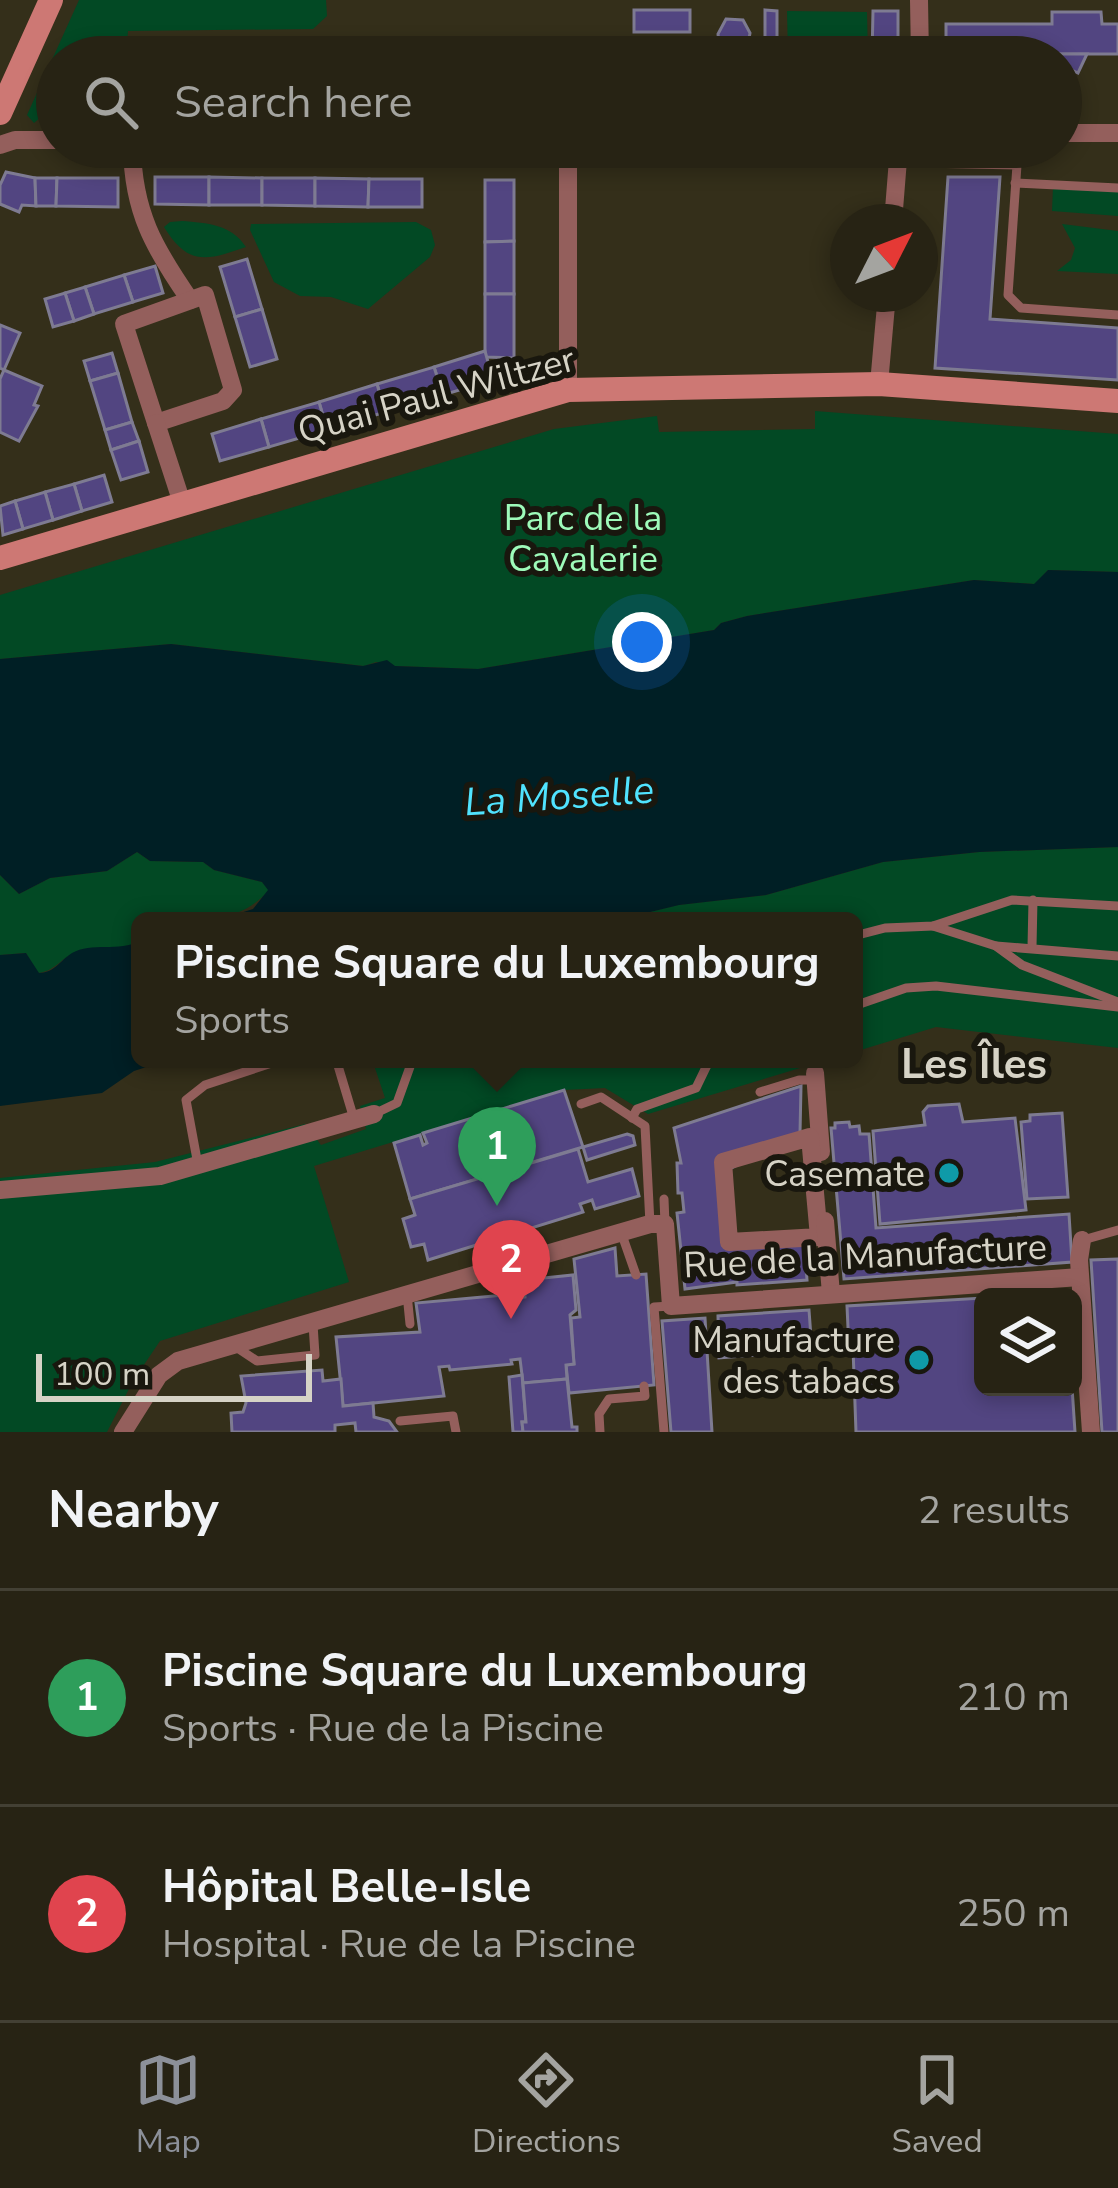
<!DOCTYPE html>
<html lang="en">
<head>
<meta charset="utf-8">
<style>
	body { margin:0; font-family:"Nunito Sans",sans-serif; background:#332f22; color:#f1f3f6 }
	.controls { position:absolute; right:36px; bottom:36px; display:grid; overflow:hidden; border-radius:18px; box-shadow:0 6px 18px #0003 }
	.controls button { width:108px; height:108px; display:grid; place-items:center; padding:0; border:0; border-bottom:3px solid #434034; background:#272314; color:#f1f3f6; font:60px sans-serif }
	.compass { position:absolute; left:830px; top:204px; width:108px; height:108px; border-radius:50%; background:#272314; box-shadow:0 6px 18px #0003; rotate:48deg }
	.scale { position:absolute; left:36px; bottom:30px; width:276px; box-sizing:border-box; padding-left:12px; border:6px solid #d6d3c6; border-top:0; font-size:33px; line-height:42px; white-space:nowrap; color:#d6d3c6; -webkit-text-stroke:9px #19170e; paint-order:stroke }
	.you { position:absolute; left:642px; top:642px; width:42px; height:42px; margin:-30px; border:9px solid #fff; border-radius:50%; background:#1a73e8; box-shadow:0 0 0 18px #1a73e833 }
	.badge { display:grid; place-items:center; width:78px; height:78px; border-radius:50%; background:#8c9099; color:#fff; font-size:39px; font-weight:700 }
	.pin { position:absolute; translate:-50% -99px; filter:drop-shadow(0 3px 6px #0008) }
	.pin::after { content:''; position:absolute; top:63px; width:42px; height:36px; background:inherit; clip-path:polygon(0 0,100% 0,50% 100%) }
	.popup { position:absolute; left:131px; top:912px; width:732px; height:156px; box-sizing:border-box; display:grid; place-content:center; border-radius:18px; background:#272314; filter:drop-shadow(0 3px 9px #0005); font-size:39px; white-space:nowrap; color:#a4a4a0 }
	.popup b { font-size:45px; color:#f1f3f6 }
	.popup::after { content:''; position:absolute; left:50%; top:100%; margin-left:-24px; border:24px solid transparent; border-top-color:#272314 }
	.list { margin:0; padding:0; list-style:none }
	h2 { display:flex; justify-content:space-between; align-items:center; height:156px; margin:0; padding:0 48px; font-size:51px }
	h2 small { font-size:39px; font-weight:400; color:#a4a4a0 }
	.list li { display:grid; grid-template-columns:78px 1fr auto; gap:36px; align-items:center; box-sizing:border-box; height:216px; padding:0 48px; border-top:3px solid #434034 }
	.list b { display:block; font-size:45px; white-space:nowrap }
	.list p { margin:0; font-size:39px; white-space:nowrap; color:#a4a4a0 }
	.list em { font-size:39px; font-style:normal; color:#a4a4a0 }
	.icon { flex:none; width:66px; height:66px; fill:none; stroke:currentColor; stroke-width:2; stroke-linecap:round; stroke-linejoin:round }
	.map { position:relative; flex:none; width:1118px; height:1432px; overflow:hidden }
	.search { position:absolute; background:#272314; box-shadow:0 6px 18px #0003; left:36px; right:36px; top:36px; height:132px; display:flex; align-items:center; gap:30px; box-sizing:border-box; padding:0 42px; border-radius:66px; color:#a4a4a0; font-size:45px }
	.sheet { height:588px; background:#272314 }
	nav { display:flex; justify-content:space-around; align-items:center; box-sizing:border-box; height:168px; border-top:3px solid #434034; background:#272314; font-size:33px; color:#a4a4a0 }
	nav a { display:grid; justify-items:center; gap:6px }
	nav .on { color:#8c9099 }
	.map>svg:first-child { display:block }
</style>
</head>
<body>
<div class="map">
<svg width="1118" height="1432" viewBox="0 0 1118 1432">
	<rect width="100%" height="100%" fill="#342f1a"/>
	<g fill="#024924">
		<path d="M79,0H326L327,16L313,29L128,31L127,43L105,40L104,57H57V109H50L34,123L27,115Z"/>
		<path d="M787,11L867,12L868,57H788Z"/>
		<path d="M1053,187L1118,192V216L1052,211Z"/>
		<path d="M182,221C207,223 231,224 246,247C206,261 188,266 164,227L170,222Z"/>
		<path d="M416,222L431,230L435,245L430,257L368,309L331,297L300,296L274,282L250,230L251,224Z"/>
		<path d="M1062,224L1118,231V274L1057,271L1071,260L1075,248Z"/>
		<path d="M815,411L1118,434V572L1048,570L1035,584L974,580L747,616L721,623L714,630L478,669L395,666L376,662L364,666L171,644L0,659V595L554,429L657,416L659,432L815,429Z"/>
		<path d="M1118,847V1048L936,1027L854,1052V921H613L678,905L766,895L883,862L979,852Z"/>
		<path d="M137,852L150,861L203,862L214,870L262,882L269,890C236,928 187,921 140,921V941C121,951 102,946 81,951C63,954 57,971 38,973L26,953L0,955V875L19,894L50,878L107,871Z"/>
		<path d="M372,1059H830L648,1114L605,1088L564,1090L314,1166L349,1282L160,1341L133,1381L107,1432H0V1178L155,1162L305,1124L321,1145L366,1129L360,1106L385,1098Z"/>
	</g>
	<g fill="#001f25">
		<path d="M1048,570L1118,572V847L979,852L883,862L766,895L679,905L613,921H215L253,909L268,890L262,882L214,870L203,862L150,861L137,852L107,871L50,878L19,894L0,875V659L171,644L363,666L387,660L395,666L478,669L714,630L721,623L747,616L974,580L1034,584Z"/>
		<path d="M140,941V1059H171L134,1071L102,1093L0,1106V955L26,953L39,973C56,972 58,962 72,953C91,942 119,952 140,941Z"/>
	</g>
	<g fill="#524581" stroke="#7e7b92" stroke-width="3">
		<rect x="634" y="10" width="56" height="22"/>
		<path d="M765,10L777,11V57H765Z"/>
		<path d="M873,11H898V57H872Z"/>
		<path d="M1052,12H1101L1102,24H1118V54H955V57H939L937,38H946V24H1052Z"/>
		<path d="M726,19L743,20L750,33L748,44H757L754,57H714V47L710,44H719L718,34Z"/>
		<path d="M1040,54H1087L1078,73L1061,65V57Z"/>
		<path d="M950,147H1003L1002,159L949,160Z"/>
		<path d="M6,172L35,178L36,206L22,205L19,212L0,204V185Z"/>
		<path d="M155,177H209V205L155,204Z"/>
		<path d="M209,177L262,178V205H209Z"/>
		<path d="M948,177H1000L990,319L1118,328V380L935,368Z"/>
		<path d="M35,178H57L56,206H36Z"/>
		<path d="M57,178H118V207L56,206Z"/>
		<path d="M262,178H315V206L262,205Z"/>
		<path d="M315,178L369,179L368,207L315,206Z"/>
		<path d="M369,179H422V207H368Z"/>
		<path d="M485,180H514V241L485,242Z"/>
		<path d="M514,241V294H485V242Z"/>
		<path d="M247,259L262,309L235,317L220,267Z"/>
		<path d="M155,266L163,293L133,302L124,275Z"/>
		<path d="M124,275L133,302L94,314L85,287Z"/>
		<path d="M85,287L94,314L74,321L65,293Z"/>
		<path d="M65,293L74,321L53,327L45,299Z"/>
		<path d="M485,294H514V358L485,357Z"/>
		<path d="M262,309L277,359L250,367L235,317Z"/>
		<path d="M0,325L20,333L4,370L0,368Z"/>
		<path d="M485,351L493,380L443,395L434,367Z"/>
		<path d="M112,353L118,373L90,381L84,361Z"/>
		<path d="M434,367L443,395L385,412L377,384Z"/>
		<path d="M4,370L42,386L34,405L38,406L19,441L0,432V379Z"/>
		<path d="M118,373L132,422L105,430L90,381Z"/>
		<path d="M377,384L385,412L327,430L319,402Z"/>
		<path d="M319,402L327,430L269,447L261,419Z"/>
		<path d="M261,419L269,447L220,461L212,434Z"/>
		<path d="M132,422L139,441L111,450L105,430Z"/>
		<path d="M139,441L148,472L121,480L111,450Z"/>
		<path d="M104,475L112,502L82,511L74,484Z"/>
		<path d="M74,484L82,511L53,520L45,492Z"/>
		<path d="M45,492L53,520L23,529L15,501Z"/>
		<path d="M15,501L23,529L3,535L0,506Z"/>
		<path d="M801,1086L800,1133L718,1175L723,1245L804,1239L807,1280L737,1285V1282L685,1289L677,1213L684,1212L682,1193H678L677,1163H681L674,1128Z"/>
		<path d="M564,1090L583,1147L410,1199L394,1143L420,1135L423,1145L427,1143L423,1133Z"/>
		<path d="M959,1104L963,1122L1015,1118L1026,1210L880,1224L873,1131L925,1125L923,1112L928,1106Z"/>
		<path d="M1062,1113L1068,1197L1027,1199L1021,1122L1030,1121V1115Z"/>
		<path d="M849,1122L850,1127L859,1126L860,1134H869L876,1228L1069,1214L1072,1262L844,1279L831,1128H835V1123Z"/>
		<path d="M627,1134L633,1136L635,1145L587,1160L583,1147Z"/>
		<path d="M578,1149L588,1182L632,1169L639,1196L595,1209L592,1200L580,1204L583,1212L428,1260L424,1244L411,1247L403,1219L415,1215L410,1199Z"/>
		<path d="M615,1248L617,1276L646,1274L654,1385L569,1393L566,1365L574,1364L571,1318L580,1317L574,1259Z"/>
		<path d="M1118,1259V1432H1102L1091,1260Z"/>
		<path d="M573,1275L576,1310L570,1315L574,1364L566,1365L567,1379L523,1383L520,1359L511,1360L512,1364L450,1370L449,1366L439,1367L444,1396L343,1406L336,1337L420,1332L416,1303L516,1294L517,1298L525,1297L524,1280Z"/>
		<path d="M983,1298V1387H1072L1075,1432H856L853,1348L849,1349L847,1306Z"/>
		<path d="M809,1310L812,1351L719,1358L718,1316Z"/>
		<path d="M705,1318L712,1432H671L662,1321Z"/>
		<path d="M322,1370L323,1381L341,1379L343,1406L373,1403L374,1417L389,1421L397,1432H356L355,1423L335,1425V1432H232L231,1413L243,1412L246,1403L241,1376Z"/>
		<path d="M522,1375L526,1422H522L523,1432H513L509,1377Z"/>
		<path d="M567,1379L572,1427H577V1432H523L522,1422H526L523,1383Z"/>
	</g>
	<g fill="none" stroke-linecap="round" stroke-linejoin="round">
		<g stroke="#945f5c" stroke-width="9">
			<path d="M913,147L922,163L1017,165L1008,295L1021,308L1118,315"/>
			<path d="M1015,183L1118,188"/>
			<path d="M933,926L996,946L1022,965L1118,1002"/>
			<path d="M854,936L885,928L933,926L1012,900L1118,906"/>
			<path d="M996,946L1118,956"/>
			<path d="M1032,947L1033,900"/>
			<path d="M854,1006L906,988L936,986L1118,1007"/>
			<path d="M336,1059L354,1119"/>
			<path d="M760,1092L799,1080H816"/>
			<path d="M581,1104L601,1097L645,1126L650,1224"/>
			<path d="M374,1114L397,1103L411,1064L418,1059"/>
			<path d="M632,1118L637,1109L696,1088L710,1059"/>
			<path d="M198,1165L186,1100L205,1085L284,1059"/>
			<path d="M664,1199L665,1224"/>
			<path d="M621,1232L636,1275"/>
			<path d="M1083,1240L1118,1230"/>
			<path d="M407,1294L410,1324"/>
			<path d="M236,1347L257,1361L315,1355L313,1324"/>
			<path d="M400,1421L453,1416L456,1432"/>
			<path d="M600,1432L599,1414L609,1399L645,1396L644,1386"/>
			<path d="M664,1432L654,1307L671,1306"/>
		</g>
		<g stroke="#945f5c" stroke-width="18">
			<path d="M919,0L920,57"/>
			<path d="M1061,133H1118"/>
			<path d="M0,145L15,140H57"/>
			<path d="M132,147C133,212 154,248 190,300"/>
			<path d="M568,147V390"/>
			<path d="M869,147H900"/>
			<path d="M893,222L899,147"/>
			<path d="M205,295L233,390L223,401L156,423L124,324Z"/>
			<path d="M866,384H879L887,294"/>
			<path d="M156,423L182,503"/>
			<path d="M815,1073L821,1152"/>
			<path d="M810,1137L819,1237L729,1242L723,1162Z"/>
			<path d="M0,1190L160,1176L374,1114"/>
			<path d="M825,1221L831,1294"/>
			<path d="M1082,1240L1079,1260L1091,1432"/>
			<path d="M123,1432L159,1375L178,1361L650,1224H665L671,1306L1080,1277"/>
		</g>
		<g stroke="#cd7874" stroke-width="24">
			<path d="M0,113L51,0"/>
			<path d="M0,558L568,390L879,384L1118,401"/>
		</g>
	</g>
	<g fill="#0f9aa8" stroke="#19170e" stroke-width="4.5">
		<circle cx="949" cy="1173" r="12"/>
		<circle cx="919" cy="1360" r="12"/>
	</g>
	<g text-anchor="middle" stroke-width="12" stroke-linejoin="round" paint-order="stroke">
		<g font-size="36" fill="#d6d3c6" stroke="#19170e">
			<text transform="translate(436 394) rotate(-15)" y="13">Quai Paul Wiltzer</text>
			<text transform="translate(865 1255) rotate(-3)" y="13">Rue de la Manufacture</text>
		</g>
		<g font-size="36" fill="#9efbba" stroke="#19170e">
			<text x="583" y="530">Parc de la<tspan x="583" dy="41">Cavalerie</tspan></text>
		</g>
		<g font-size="36" fill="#d6d3c6" stroke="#19170e" text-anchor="end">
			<text x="925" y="1186">Casemate</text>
			<text x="895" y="1352">Manufacture<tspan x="895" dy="41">des tabacs</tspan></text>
		</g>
		<g font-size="39" font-style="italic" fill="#50e3fe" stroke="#19170e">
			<text transform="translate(559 795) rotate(-4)" y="14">La Moselle</text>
		</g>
		<g font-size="42" font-weight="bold" fill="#d6d3c6" stroke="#19170e">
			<text x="974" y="1078">Les Îles</text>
		</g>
	</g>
</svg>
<div class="controls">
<button><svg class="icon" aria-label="layers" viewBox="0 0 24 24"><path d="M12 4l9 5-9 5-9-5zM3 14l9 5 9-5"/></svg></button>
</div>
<svg class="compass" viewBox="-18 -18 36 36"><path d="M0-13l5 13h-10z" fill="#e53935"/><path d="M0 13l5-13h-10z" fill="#a4a4a0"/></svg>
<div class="scale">100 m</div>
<div class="you"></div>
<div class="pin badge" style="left:497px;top:1206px;background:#2e9e5b">1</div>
<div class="popup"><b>Piscine Square du Luxembourg</b>Sports</div>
<div class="pin badge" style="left:511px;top:1319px;background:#e0444e">2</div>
<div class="search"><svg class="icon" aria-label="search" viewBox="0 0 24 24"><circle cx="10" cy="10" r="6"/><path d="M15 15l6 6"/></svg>Search here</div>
</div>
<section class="sheet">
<h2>Nearby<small>2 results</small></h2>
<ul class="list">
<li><span class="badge" style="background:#2e9e5b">1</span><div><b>Piscine Square du Luxembourg</b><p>Sports · Rue de la Piscine</p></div><em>210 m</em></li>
<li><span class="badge" style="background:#e0444e">2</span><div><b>Hôpital Belle-Isle</b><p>Hospital · Rue de la Piscine</p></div><em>250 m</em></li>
</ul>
</section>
<nav>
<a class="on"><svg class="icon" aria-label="map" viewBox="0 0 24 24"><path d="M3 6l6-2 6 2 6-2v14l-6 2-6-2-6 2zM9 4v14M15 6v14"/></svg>Map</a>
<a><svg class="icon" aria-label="directions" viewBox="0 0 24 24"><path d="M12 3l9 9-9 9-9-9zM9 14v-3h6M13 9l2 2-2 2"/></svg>Directions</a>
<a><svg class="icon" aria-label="saved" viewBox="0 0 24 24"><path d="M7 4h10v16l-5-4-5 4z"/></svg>Saved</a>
</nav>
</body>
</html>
